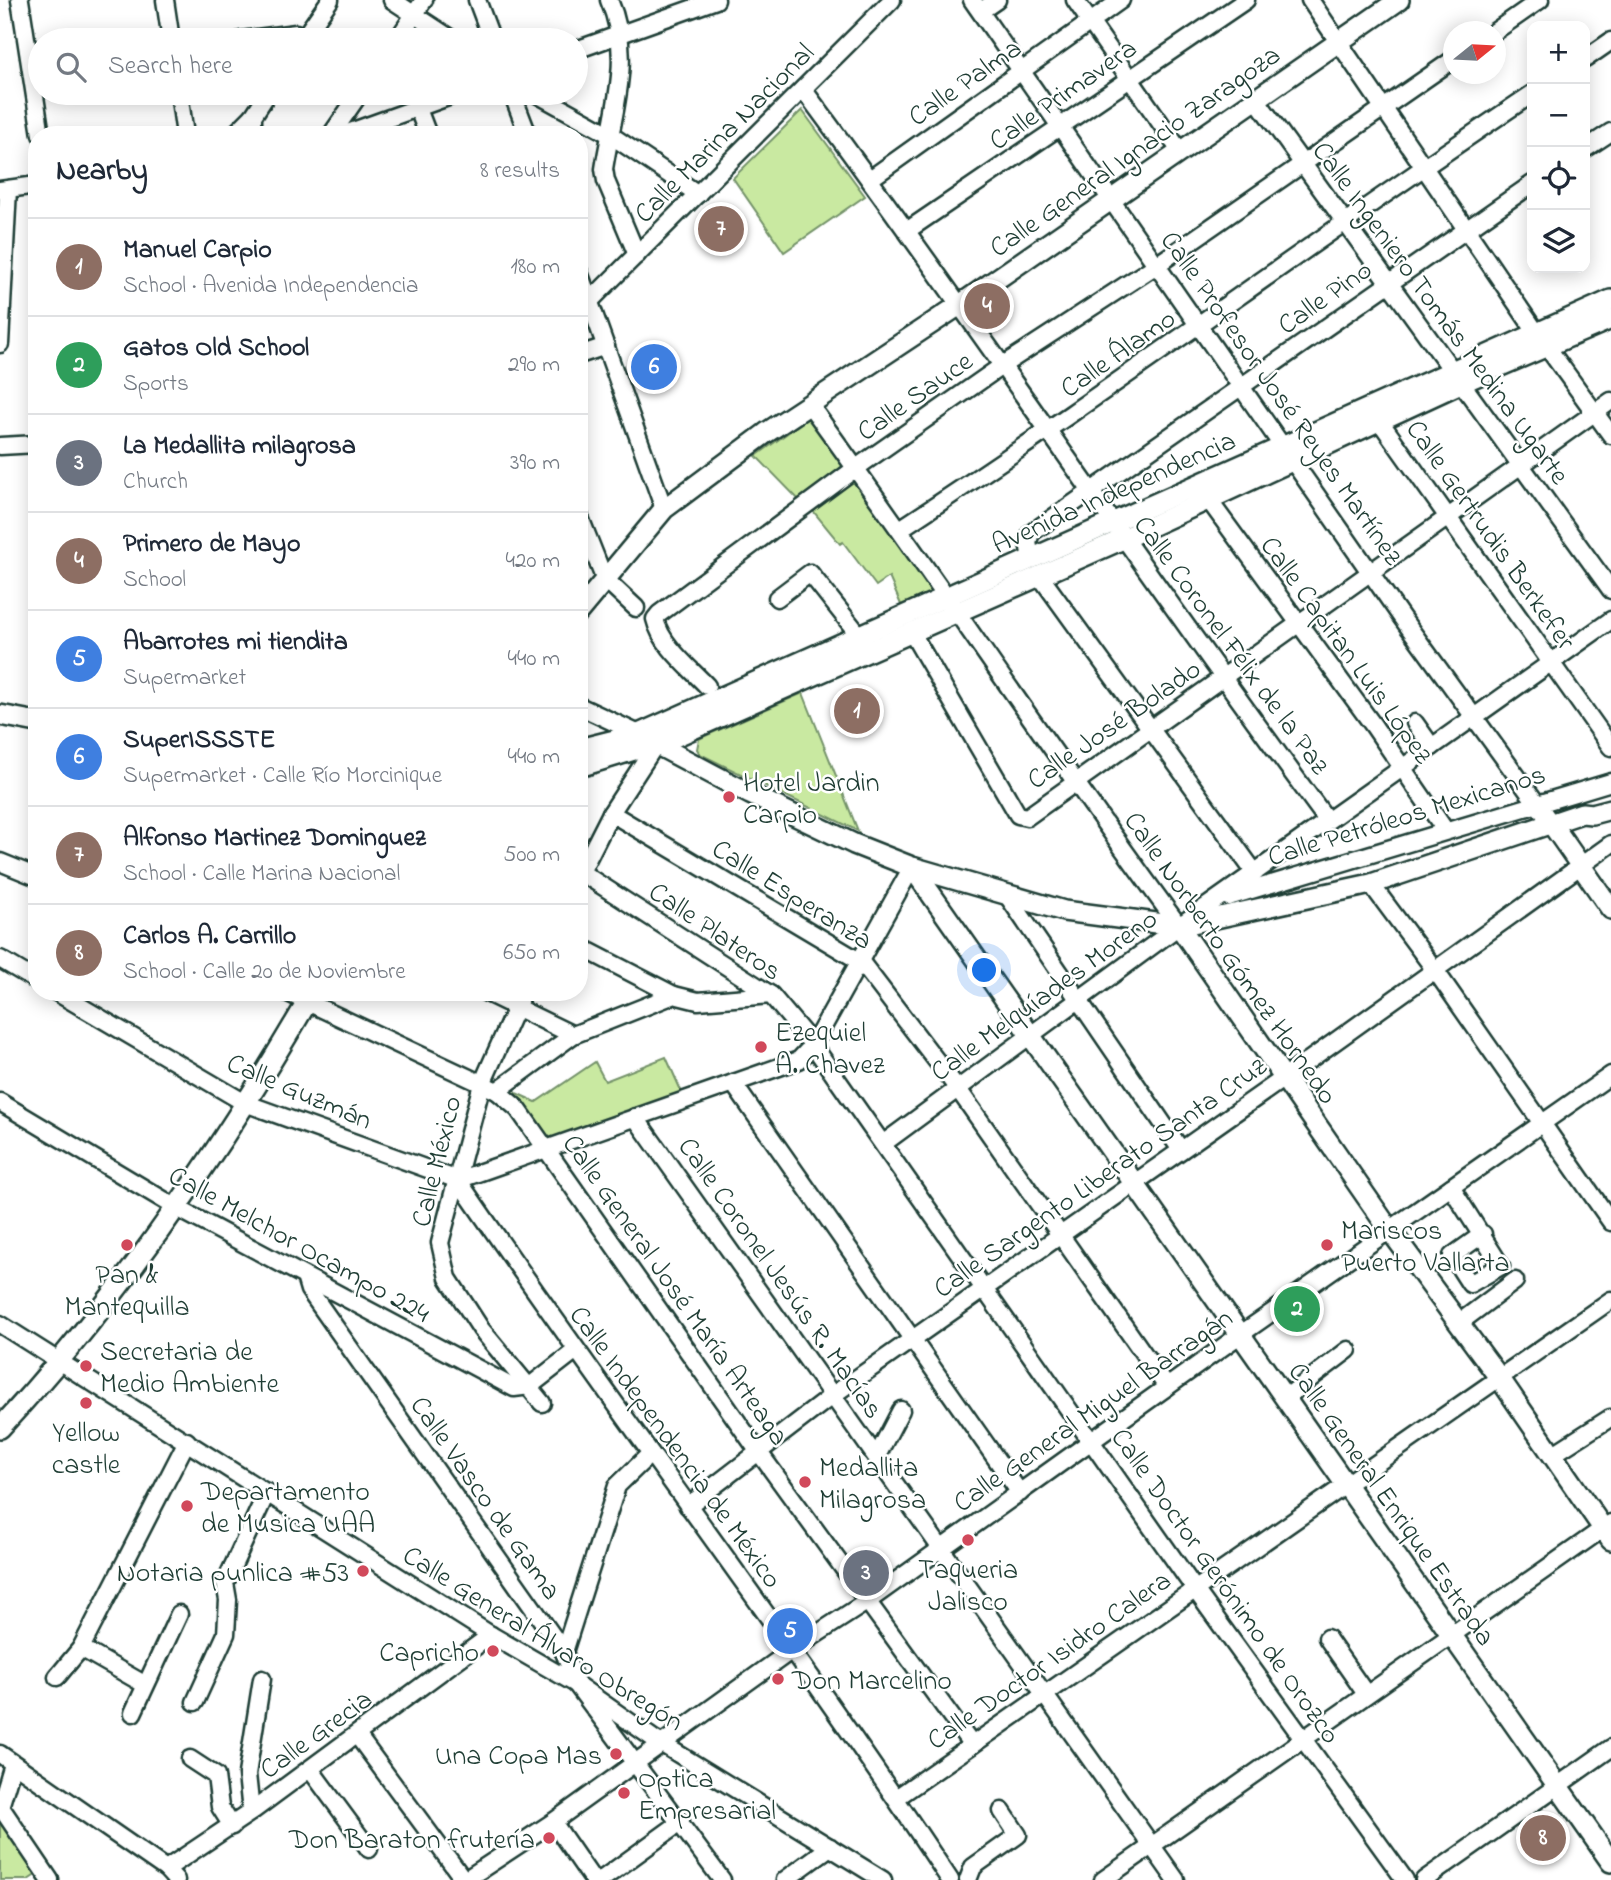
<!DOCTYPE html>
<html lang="en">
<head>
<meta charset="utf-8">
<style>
	body { margin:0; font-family:"Indie Flower",sans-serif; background:#f2f2f3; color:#1f2937 }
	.controls { position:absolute; right:21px; top:21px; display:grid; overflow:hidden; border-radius:14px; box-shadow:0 4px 18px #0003 }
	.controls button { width:63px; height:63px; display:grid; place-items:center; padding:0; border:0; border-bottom:2px solid #e0e1e3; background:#fff; color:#1f2937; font:35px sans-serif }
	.compass { position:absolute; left:1443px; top:21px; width:63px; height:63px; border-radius:50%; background:#fff; box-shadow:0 4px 18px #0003; rotate:72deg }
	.you { position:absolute; left:985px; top:971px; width:24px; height:24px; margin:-18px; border:5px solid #fff; border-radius:50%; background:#1a73e8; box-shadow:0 0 0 10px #1a73e833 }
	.badge { display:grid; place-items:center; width:46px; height:46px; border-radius:50%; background:#b45309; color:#fff; font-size:23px; font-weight:700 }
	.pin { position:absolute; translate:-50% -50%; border:4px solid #fff; box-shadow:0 2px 7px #0006 }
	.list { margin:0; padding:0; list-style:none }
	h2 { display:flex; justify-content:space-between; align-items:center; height:91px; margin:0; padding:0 28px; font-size:30px }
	h2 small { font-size:23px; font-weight:400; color:#747a83 }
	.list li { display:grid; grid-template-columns:46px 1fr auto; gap:21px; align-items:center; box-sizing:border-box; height:98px; padding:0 28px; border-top:2px solid #e0e1e3 }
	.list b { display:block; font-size:26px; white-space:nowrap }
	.list p { margin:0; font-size:23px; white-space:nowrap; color:#747a83 }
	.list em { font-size:23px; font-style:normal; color:#747a83 }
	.icon { flex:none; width:38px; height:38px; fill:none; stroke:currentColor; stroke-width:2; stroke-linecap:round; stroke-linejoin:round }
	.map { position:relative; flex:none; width:1611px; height:1880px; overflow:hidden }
	.search { position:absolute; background:#fff; box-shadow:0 4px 18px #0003; left:28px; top:28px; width:560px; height:77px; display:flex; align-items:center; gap:18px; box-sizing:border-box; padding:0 24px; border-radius:38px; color:#747a83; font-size:26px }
	.panel { position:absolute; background:#fff; box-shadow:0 4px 18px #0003; left:28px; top:126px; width:560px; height:875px; border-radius:28px }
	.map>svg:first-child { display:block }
</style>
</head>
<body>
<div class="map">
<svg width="1611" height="1880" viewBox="0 0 1611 1880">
	<rect width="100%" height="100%" fill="#fff"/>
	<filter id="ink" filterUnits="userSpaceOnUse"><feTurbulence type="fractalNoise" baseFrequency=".0143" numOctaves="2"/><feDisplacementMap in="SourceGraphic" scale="14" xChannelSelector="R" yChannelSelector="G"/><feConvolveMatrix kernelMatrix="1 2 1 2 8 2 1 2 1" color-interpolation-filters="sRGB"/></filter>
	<g filter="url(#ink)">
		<g fill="#c9e9a1" stroke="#74936a" stroke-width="2">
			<path d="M802,110L865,196L784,252L733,178Z"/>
			<path d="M808,418L845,466L799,500L756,456Z"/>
			<path d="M855,480L935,595L902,607L889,577L876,586L843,542L840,544L813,511Z"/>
			<path d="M803,693L858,831L700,754L697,749L699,739L705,736Z"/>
			<path d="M666,1057L683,1095L548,1140L513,1097L514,1092L536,1102L595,1062L605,1081Z"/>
			<path d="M0,1820L37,1874L28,1880H0Z"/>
		</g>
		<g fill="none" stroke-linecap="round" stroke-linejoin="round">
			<defs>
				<g id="minor">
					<path d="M20,0L41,135"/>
					<path d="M165,0L171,40"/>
					<path d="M392,0L453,40"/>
					<path d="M477,0L492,40"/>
					<path d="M609,0C634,57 613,110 604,169L606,181L637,255"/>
					<path d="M972,0L1402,618L1551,823"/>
					<path d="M1075,0L1180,151"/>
					<path d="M1310,0L1536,332"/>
					<path d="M981,11L997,0"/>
					<path d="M1494,32L1540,0"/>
					<path d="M241,40L296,33L304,39"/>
					<path d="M302,40L330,0"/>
					<path d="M397,40L424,0"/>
					<path d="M576,50L716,0"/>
					<path d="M1585,59L1611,41"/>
					<path d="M803,89C982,330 1148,579 1327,820"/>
					<path d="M179,93L185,135"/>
					<path d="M412,93L428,135"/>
					<path d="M512,93L528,135"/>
					<path d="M535,93L609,134L698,194"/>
					<path d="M1256,99L1611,590"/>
					<path d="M234,135L253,116"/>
					<path d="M253,135V116L268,93"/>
					<path d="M331,135L360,93"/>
					<path d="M342,135L459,93"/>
					<path d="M1585,149L1611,132"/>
					<path d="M870,179L1121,0"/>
					<path d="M0,190L37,185"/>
					<path d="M908,230L1246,0"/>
					<path d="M579,272L664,509"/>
					<path d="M590,301L892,0"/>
					<path d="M0,344L8,189"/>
					<path d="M1547,347L1611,435"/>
					<path d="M579,355L606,346"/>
					<path d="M809,404C935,576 1052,754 1179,926"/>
					<path d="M1379,420L1611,747"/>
					<path d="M0,446L37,444"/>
					<path d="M1208,499L1373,725L1445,830"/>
					<path d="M579,515L604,578L636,608"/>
					<path d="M900,529C1114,389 1319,236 1532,94"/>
					<path d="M1031,559L1028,542L1031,533L1532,184"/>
					<path d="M1040,576L1255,873"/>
					<path d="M777,598L810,573L859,635"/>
					<path d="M912,633L1018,815L1027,817L1611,401"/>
					<path d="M707,686C689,667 661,645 655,619L659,614L856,468L1003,365L1158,264L1454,59"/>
					<path d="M579,706L639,734"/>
					<path d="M1415,723L1432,747"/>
					<path d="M611,813L861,962L958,1089L1167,1387"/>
					<path d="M0,862L37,877"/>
					<path d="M579,871L771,995L813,1045L1194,1588L1405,1880"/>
					<path d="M579,876L611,813L656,744"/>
					<path d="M1371,884L1435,970L1611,1222"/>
					<path d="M1007,895L1181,1150"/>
					<path d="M1228,897L1611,782"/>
					<path d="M579,946L674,995"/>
					<path d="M0,959L37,981"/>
					<path d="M56,992L245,1103L458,1180"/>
					<path d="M286,992L497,1091L518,1109L758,1451L972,1745"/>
					<path d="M485,992L573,1035"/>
					<path d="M523,992L482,1084L440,1243L448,1278L481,1329L542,1403"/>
					<path d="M733,1083L1020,1493"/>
					<path d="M497,1091L573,1035L674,995L698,1001L771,995"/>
					<path d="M0,1102L177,1208L514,1388L530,1386L575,1351"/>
					<path d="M635,1117L1176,1880"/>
					<path d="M884,1143L1179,926L1611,620"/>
					<path d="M458,1180C619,1416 793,1642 950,1880"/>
					<path d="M458,1180L799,1060L813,1045L912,867"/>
					<path d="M1451,1187L1501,1266L1470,1284L1452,1256L1483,1234"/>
					<path d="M306,1280L309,1290L564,1652L576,1684L722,1880"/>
					<path d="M1459,1323L1515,1281"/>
					<path d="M0,1324L491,1635L576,1684L654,1739L883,1880"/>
					<path d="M1285,1398L1348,1350"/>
					<path d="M1552,1455L1610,1418"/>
					<path d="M877,1456L901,1410"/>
					<path d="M688,1506L833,1395L1284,1078L1611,844"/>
					<path d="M1327,1638L1366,1694"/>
					<path d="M81,1648L144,1684"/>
					<path d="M564,1652L617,1486L650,1454"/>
					<path d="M57,1677L81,1648L187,1441"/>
					<path d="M195,1702L226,1634L228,1600L225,1583L267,1492"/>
					<path d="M133,1713L179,1614"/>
					<path d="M357,1735L464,1880"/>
					<path d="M0,1754L166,1869L176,1880"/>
					<path d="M190,1759L216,1776L220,1807L232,1826"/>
					<path d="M310,1769L369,1849"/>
					<path d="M896,1798L1611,1300"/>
					<path d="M0,1806L50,1880"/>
					<path d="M0,1807L13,1764"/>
					<path d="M251,1812L247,1774L262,1679"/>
					<path d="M553,1822L593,1880"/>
					<path d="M166,1869L251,1812L491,1635"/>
					<path d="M465,1880L553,1822L792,1650L868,1601L1241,1334L1611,1075"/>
					<path d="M601,1880L681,1822"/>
					<path d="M785,1880L830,1847"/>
					<path d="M968,1880L973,1867L1018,1835L1002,1811"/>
					<path d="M1103,1880L1611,1523"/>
					<path d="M1424,1880L1611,1748"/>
				</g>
				<g id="major">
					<path d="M579,611L664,509L766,433L961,304L1399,0"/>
					<path d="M0,715L37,722"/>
					<path d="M650,741L750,794L854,844L912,867L1064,911L1179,926L1371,884L1582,813L1592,814L1611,809"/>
					<path d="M579,749L639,734L1611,300"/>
					<path d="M579,767L670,739L1123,539L1463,382L1611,319"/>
					<path d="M1551,823L1611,909"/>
					<path d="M912,867L1611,1862"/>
					<path d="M1179,926L1384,1222L1498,1376L1611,1540"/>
					<path d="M0,1428C121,1297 223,1147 313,992"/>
				</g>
			</defs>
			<use href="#minor" stroke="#1f3d34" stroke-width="21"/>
			<use href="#major" stroke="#1f3d34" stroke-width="24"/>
			<use href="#minor" stroke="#fff" stroke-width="16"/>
			<use href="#major" stroke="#fff" stroke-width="19"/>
		</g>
	</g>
	<g fill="#d1495b" stroke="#fff" stroke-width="2.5">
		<circle cx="729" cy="797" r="7"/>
		<circle cx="761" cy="1047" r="7"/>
		<circle cx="127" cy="1245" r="7"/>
		<circle cx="1327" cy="1245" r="7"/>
		<circle cx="86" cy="1366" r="7"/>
		<circle cx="86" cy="1403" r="7"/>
		<circle cx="805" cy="1482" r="7"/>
		<circle cx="187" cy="1506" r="7"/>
		<circle cx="968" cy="1540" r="7"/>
		<circle cx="363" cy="1571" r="7"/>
		<circle cx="493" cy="1651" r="7"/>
		<circle cx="778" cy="1679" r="7"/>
		<circle cx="616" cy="1754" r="7"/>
		<circle cx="624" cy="1793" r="7"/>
		<circle cx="549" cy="1838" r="7"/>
	</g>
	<g text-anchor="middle" stroke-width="5" stroke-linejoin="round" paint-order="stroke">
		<g font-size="28" fill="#1f3d34" stroke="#fff">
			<text transform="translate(964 81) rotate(-35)" y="10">Calle Palma</text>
			<text transform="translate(1062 93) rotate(-35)" y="10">Calle Primavera</text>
			<text transform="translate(723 132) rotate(-45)" y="10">Calle Marina Nacional</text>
			<text transform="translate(1134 150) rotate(-35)" y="10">Calle General Ignacio Zaragoza</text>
			<text transform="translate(1324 296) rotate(-35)" y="10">Calle Pino</text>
			<text transform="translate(1442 312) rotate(54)" y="10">Calle Ingeniero Tomás Medina Ugarte</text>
			<text transform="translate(1117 352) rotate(-35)" y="10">Calle Álamo</text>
			<text transform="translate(914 395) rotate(-35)" y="10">Calle Sauce</text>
			<text transform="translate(1283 397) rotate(55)" y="10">Calle Profesor José Reyes Martínez</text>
			<text transform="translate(1113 491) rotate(-24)" y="10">Avenida Independencia</text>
			<text transform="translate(1492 534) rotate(55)" y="10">Calle Gertrudis Berkefer</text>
			<text transform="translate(1233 644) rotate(54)" y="10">Calle Coronel Félix de la Paz</text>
			<text transform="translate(1348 649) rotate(54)" y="10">Calle Capitan Luis López</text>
			<text transform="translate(1113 723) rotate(-35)" y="10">Calle José Bolado</text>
			<text transform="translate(1406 814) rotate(-17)" y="10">Calle Petróleos Mexicanos</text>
			<text transform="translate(793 893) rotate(32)" y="10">Calle Esperanza</text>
			<text transform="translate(716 930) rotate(34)" y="10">Calle Plateros</text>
			<text transform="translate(1232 957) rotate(55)" y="10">Calle Norberto Gómez Hornedo</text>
			<text transform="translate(1043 994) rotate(-36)" y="10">Calle Melquíades Moreno</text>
			<text transform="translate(300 1090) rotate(23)" y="10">Calle Guzmán</text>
			<text transform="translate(435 1161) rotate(-76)" y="10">Calle México</text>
			<text transform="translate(1099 1176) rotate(-35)" y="10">Calle Sargento Liberato Santa Cruz</text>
			<text transform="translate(300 1243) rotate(29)" y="10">Calle Melchor Ocampo 224</text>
			<text transform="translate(782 1277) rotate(55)" y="10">Calle Coronel Jesús R. Macías</text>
			<text transform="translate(677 1289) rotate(55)" y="10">Calle General José María Arteaga</text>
			<text transform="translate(1092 1409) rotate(-35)" y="10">Calle General Miguel Barragán</text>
			<text transform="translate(677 1446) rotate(54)" y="10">Calle Independencia de México</text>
			<text transform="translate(487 1497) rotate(55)" y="10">Calle Vasco de Gama</text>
			<text transform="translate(1393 1503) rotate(55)" y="10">Calle General Enrique Estrada</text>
			<text transform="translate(1227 1585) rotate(55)" y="10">Calle Doctor Gerónimo de Orozco</text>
			<text transform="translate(544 1637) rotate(32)" y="10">Calle General Álvaro Obregón</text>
			<text transform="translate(1048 1659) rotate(-35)" y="10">Calle Doctor Isidro Calera</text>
			<text transform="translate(315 1733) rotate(-36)" y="10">Calle Grecia</text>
		</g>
		<g font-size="28" fill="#1f3d34" stroke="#fff" text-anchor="start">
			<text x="743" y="791">Hotel Jardin<tspan x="743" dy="32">Carpio</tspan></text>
			<text x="775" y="1041">Ezequiel<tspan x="775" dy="32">A. Chavez</tspan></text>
			<text x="1341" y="1239">Mariscos<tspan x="1341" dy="32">Puerto Vallarta</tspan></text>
			<text x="127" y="1283" text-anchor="middle">Pan &amp;<tspan x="127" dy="32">Mantequilla</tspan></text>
			<text x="100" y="1360">Secretaria de<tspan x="100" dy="32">Medio Ambiente</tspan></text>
			<text x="86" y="1441" text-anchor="middle">Yellow<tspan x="86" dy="32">castle</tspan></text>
			<text x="819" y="1476">Medallita<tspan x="819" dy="32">Milagrosa</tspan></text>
			<text x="201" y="1500">Departamento<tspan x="201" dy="32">de Musica UAA</tspan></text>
			<text x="968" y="1578" text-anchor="middle">Taqueria<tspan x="968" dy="32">Jalisco</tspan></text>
			<text x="349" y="1581" text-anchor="end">Notaria punlica #53</text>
			<text x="479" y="1661" text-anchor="end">Capricho</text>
			<text x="792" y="1689">Don Marcelino</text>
			<text x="602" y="1764" text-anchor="end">Una Copa Mas</text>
			<text x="638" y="1787">Optica<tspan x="638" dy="32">Empresarial</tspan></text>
			<text x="535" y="1848" text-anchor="end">Don Baraton frutería</text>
		</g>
	</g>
</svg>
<div class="controls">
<button>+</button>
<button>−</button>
<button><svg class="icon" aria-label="locate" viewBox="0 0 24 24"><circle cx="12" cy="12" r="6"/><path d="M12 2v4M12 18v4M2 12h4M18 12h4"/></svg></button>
<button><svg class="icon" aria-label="layers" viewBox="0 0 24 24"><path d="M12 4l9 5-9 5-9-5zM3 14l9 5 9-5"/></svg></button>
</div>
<svg class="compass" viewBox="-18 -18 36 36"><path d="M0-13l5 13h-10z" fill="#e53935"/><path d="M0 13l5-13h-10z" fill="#747a83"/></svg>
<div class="you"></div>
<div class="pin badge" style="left:857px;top:711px;background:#8d6e63">1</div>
<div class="pin badge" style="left:1297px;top:1309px;background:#2e9e5b">2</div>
<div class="pin badge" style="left:866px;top:1573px;background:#6b7280">3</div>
<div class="pin badge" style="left:987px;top:306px;background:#8d6e63">4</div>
<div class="pin badge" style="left:790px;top:1631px;background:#3f7fe0">5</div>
<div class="pin badge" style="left:654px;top:367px;background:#3f7fe0">6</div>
<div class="pin badge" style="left:721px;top:229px;background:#8d6e63">7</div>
<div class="pin badge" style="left:1543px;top:1838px;background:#8d6e63">8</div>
<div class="search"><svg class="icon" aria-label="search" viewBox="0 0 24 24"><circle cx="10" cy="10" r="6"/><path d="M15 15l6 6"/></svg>Search here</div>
<section class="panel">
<h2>Nearby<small>8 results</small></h2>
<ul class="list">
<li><span class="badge" style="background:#8d6e63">1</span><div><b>Manuel Carpio</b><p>School · Avenida Independencia</p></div><em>180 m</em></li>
<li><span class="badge" style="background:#2e9e5b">2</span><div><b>Gatos Old School</b><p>Sports</p></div><em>290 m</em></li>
<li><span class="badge" style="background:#6b7280">3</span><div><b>La Medallita milagrosa</b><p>Church</p></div><em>390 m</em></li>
<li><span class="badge" style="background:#8d6e63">4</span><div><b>Primero de Mayo</b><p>School</p></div><em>420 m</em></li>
<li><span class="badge" style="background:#3f7fe0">5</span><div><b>Abarrotes mi tiendita</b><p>Supermarket</p></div><em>440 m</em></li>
<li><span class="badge" style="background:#3f7fe0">6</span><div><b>SuperISSSTE</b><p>Supermarket · Calle Río Morcinique</p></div><em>440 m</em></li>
<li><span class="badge" style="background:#8d6e63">7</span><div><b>Alfonso Martinez Dominguez</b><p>School · Calle Marina Nacional</p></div><em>500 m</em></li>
<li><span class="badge" style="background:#8d6e63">8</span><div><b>Carlos A. Carrillo</b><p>School · Calle 20 de Noviembre</p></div><em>650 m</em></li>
</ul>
</section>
</div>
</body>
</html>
